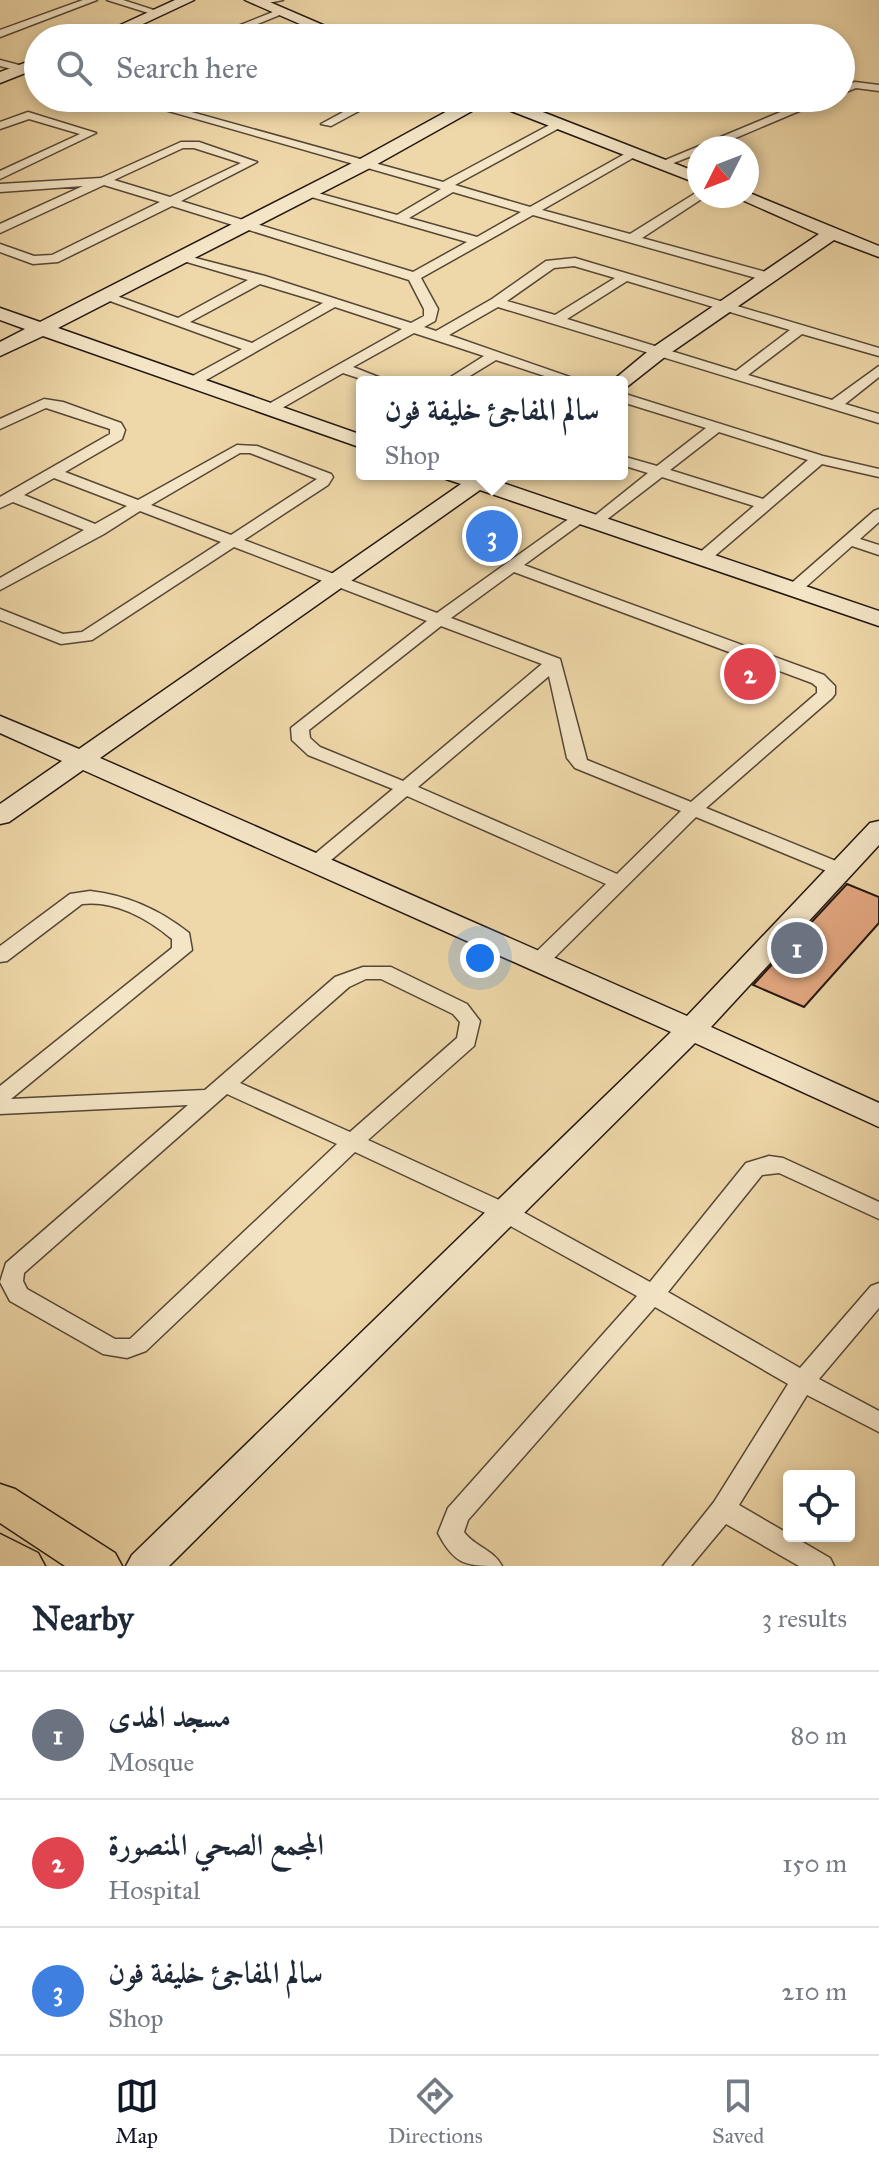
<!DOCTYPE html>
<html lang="en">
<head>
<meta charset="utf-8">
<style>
	body { margin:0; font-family:"IM FELL Great Primer",Amiri,serif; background:#f2f2f3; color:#1f2937 }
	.controls { position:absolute; right:24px; bottom:24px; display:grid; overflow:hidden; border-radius:8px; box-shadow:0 4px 12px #0003 }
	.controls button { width:72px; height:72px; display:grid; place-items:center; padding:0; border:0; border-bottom:2px solid #e0e1e3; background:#fff; color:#1f2937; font:40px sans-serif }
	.compass { position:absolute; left:687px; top:136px; width:72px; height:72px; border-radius:50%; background:#fff; box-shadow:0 4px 12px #0003; rotate:228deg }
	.you { position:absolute; left:480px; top:958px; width:28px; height:28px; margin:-20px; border:6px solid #fff; border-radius:50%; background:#1a73e8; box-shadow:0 0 0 12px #1a73e833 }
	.badge { display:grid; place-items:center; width:52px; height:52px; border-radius:50%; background:#111827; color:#fff; font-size:26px; font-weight:700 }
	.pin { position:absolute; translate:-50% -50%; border:4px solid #fff; box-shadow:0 2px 8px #0006 }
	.popup { position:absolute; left:356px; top:376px; width:272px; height:104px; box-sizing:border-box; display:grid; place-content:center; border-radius:8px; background:#fff; filter:drop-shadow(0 2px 6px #0005); font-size:26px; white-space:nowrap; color:#747a83 }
	.popup b { font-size:30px; color:#1f2937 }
	.popup::after { content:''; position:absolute; left:50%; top:100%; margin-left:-16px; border:16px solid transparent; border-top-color:#fff }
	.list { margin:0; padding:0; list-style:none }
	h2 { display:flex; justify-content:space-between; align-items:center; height:104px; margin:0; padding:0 32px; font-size:34px }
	h2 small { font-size:26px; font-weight:400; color:#747a83 }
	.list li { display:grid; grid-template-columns:52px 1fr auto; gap:24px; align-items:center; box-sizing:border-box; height:128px; padding:0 32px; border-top:2px solid #e0e1e3 }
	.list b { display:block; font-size:30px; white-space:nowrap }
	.list p { margin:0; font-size:26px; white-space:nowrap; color:#747a83 }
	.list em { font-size:26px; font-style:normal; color:#747a83 }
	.icon { flex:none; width:44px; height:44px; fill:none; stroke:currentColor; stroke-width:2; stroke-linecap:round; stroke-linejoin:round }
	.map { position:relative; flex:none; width:879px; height:1566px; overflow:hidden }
	.search { position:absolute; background:#fff; box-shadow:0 4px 12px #0003; left:24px; right:24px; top:24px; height:88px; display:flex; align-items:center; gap:20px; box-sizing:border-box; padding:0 28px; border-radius:44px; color:#747a83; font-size:30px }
	.sheet { height:488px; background:#fff }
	nav { display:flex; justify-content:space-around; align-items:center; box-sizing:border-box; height:112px; border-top:2px solid #e0e1e3; background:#fff; font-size:22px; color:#747a83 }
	nav a { display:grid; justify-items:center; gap:4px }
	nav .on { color:#111827 }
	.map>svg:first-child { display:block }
</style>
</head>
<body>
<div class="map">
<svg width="879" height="1566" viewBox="0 0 879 1566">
	<rect width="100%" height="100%" fill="#eed7a8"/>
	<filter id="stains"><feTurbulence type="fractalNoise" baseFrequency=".0025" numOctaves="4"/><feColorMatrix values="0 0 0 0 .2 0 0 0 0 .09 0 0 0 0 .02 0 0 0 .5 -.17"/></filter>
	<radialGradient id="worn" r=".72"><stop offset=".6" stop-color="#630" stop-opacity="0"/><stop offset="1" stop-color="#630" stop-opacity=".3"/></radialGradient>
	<path fill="#e4a881" stroke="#231710" stroke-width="2" d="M847,884L879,897V923L804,1007L753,985Z"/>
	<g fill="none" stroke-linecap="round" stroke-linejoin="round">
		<defs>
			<g id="street">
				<path d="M83,0H97L0,37V30Z"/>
				<path d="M107,0H123L163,13L158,16Z"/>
				<path d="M262,0H283L258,5L257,3Z"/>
				<path d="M278,10L287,12L223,38H208Z"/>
				<path d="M0,60L38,70V76L0,66Z"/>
				<path d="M855,82L879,85V91L856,88L841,94V87Z"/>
				<path d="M123,98H141L443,182L555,122H563V126L455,185L530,207L630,151H638V155L542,210L630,234L699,191V196L703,198L642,238L773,274V280H763L533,215L421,278L438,309L435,321L424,327L436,331L492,299L546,261L575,258L879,348V356L802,334L748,375L832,400L879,366V377L845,404L879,414V423L498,307L449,335L584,382H563L496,360L460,382H443L484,356L414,333L353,367L391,382H370L343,373L275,412H265V406L402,329L335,307L199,384H189V378L242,349L99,297L111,294L178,318L248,280L180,260V254L265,276L411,323L424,316V309L409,280L172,206L58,262L33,264L0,252V244L34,256L52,255L160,202L104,185L0,233V224L83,186L0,192V184L101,178L181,142H199L257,162L181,201L413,272L467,242L301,194L307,190L397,215L441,189ZM183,148H194L241,163L170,197L114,180ZM453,192L521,212L477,237L409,218ZM574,266L615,278L555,315L507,301L554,268ZM627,281L790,330L736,371L567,319ZM260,284L323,303L252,343L190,322Z"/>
				<path d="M259,98H274L253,109L243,107Z"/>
				<path d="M369,98H383L331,126L321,124Z"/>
				<path d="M814,98H830L712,148H699V153L666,166L656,164Z"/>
				<path d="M28,112L96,133L0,179V171L80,134L29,119L0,129V122Z"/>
				<path d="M622,393L823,456L879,469V477L822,464L710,560H698L696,557L698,554L754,506L662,477L601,524H591L588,521L648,473L622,465V456L657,466L706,428L622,402ZM719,432L808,460L763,499L670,470Z"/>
				<path d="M44,399L63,402L121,423L125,430L122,439L65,472L138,500L237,445L257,446L331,474L333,477L328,485L244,540L437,613L577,513H587V519L524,565L824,675L835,686V694L832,698L706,808L848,866L850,870L848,874H834L696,817L547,965L540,966L530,960L533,955L606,884L407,796L324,866H310L308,862L310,858L393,789L308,755L292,740L291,728L427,621L234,547L92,640L61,644L0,620V609L63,634L82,632L221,542L140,511L104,534L0,590V578L84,530L13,502L0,508V497L110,434V429L46,408L0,429V419ZM240,453H250L317,479L231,535L151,505ZM54,478L127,506L95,524L24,495ZM514,572L812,683L817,687V693L691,802L587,760L560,659L451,618ZM441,626L542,664L403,781L320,747L310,738L309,730ZM549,676L567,758L575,768L681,811L617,874L418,787Z"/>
				<path d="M879,509V522L860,539L879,545V555L852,546L799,593H787L785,590L787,587L874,511Z"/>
				<path d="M90,891C127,895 160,910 189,933L192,950L11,1099L205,1090L335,977L363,967H391L467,1004L480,1021L474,1046L368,1140L512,1206L650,1282L746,1163L769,1156L783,1158L879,1202V1219L779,1173L762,1175L668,1292L800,1368L871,1286L879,1283V1308L819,1379L879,1411V1432L807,1395L739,1505L830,1558L834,1566H799L726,1524L691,1566H663L714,1502L788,1384L655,1307L468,1520L464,1532C474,1546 494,1550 502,1566C467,1566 455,1566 438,1533L448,1508L637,1296L496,1218L355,1152L146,1351L127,1358L103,1354L10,1301L0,1282L6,1263L188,1105L0,1114V1086L172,948V939C148,919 115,900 82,904L7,961L0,962V946L70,894ZM366,979H381L453,1014L460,1022L457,1038L350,1132L240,1083L349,987ZM227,1094L337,1144L130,1339H115L27,1289L23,1281L24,1273Z"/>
			</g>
			<g id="secondary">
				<path d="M175,0H194L113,38H92Z"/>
				<path d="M245,0H265L353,38H332Z"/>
				<path d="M38,58V68L0,83V72Z"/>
				<path d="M471,98H507L699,173V184L488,102L372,167L58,328L362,435V448L43,336L0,356V342L25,329L0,320V308L40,322L360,159Z"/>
				<path d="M747,192L879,246V257L834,240L666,356L628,386L622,388V382H611L652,348L819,234L733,196H747Z"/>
				<path d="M443,474H500L494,480L879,611V626L480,490L100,758L687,1016L870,823L879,821V845L711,1027L879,1103V1127L695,1043L169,1566H126L132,1555L671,1032L83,770L9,822L0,824V804L62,761L0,733V716L79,749L461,484L446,479Z"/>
			</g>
			<g id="primary">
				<path d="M0,1484L15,1489L115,1553L122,1566H65L0,1523Z"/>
				<path d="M0,1534L38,1553L45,1566H0Z"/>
			</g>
		</defs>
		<use href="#street" stroke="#564736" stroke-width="3"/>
		<use href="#secondary" stroke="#231710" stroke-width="3"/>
		<use href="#primary" stroke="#231710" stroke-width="3"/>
		<use href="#street" fill="#f4e5c6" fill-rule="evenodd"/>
		<use href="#secondary" fill="#f4e5c6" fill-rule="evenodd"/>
		<use href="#primary" fill="#eed7a8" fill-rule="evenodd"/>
	</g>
	<rect width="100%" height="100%" filter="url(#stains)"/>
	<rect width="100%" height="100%" fill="url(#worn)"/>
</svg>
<div class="controls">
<button><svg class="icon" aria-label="locate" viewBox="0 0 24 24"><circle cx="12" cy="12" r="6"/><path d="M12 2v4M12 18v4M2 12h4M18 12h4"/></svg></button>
</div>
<svg class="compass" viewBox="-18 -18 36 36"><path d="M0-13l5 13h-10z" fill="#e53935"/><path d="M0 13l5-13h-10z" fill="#747a83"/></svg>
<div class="you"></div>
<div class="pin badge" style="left:797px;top:948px;background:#6b7280">1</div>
<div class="pin badge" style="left:750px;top:674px;background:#e0444e">2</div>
<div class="pin badge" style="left:492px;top:536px;background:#3f7fe0">3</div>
<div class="popup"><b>سالم المفاجئ خليفة فون</b>Shop</div>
<div class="search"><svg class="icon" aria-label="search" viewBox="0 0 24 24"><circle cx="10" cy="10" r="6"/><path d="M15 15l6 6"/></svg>Search here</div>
</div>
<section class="sheet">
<h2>Nearby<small>3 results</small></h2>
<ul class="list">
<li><span class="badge" style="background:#6b7280">1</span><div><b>مسجد الهدى</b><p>Mosque</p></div><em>80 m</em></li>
<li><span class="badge" style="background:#e0444e">2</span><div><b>المجمع الصحي المنصورة</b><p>Hospital</p></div><em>150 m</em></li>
<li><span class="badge" style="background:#3f7fe0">3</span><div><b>سالم المفاجئ خليفة فون</b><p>Shop</p></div><em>210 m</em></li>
</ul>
</section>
<nav>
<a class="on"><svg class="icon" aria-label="map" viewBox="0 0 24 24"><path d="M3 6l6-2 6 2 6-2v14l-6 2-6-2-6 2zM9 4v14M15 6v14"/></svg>Map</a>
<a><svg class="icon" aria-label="directions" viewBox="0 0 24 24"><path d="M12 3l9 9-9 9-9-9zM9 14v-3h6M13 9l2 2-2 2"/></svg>Directions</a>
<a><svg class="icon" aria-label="saved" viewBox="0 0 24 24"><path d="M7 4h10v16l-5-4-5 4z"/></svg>Saved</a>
</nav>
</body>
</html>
